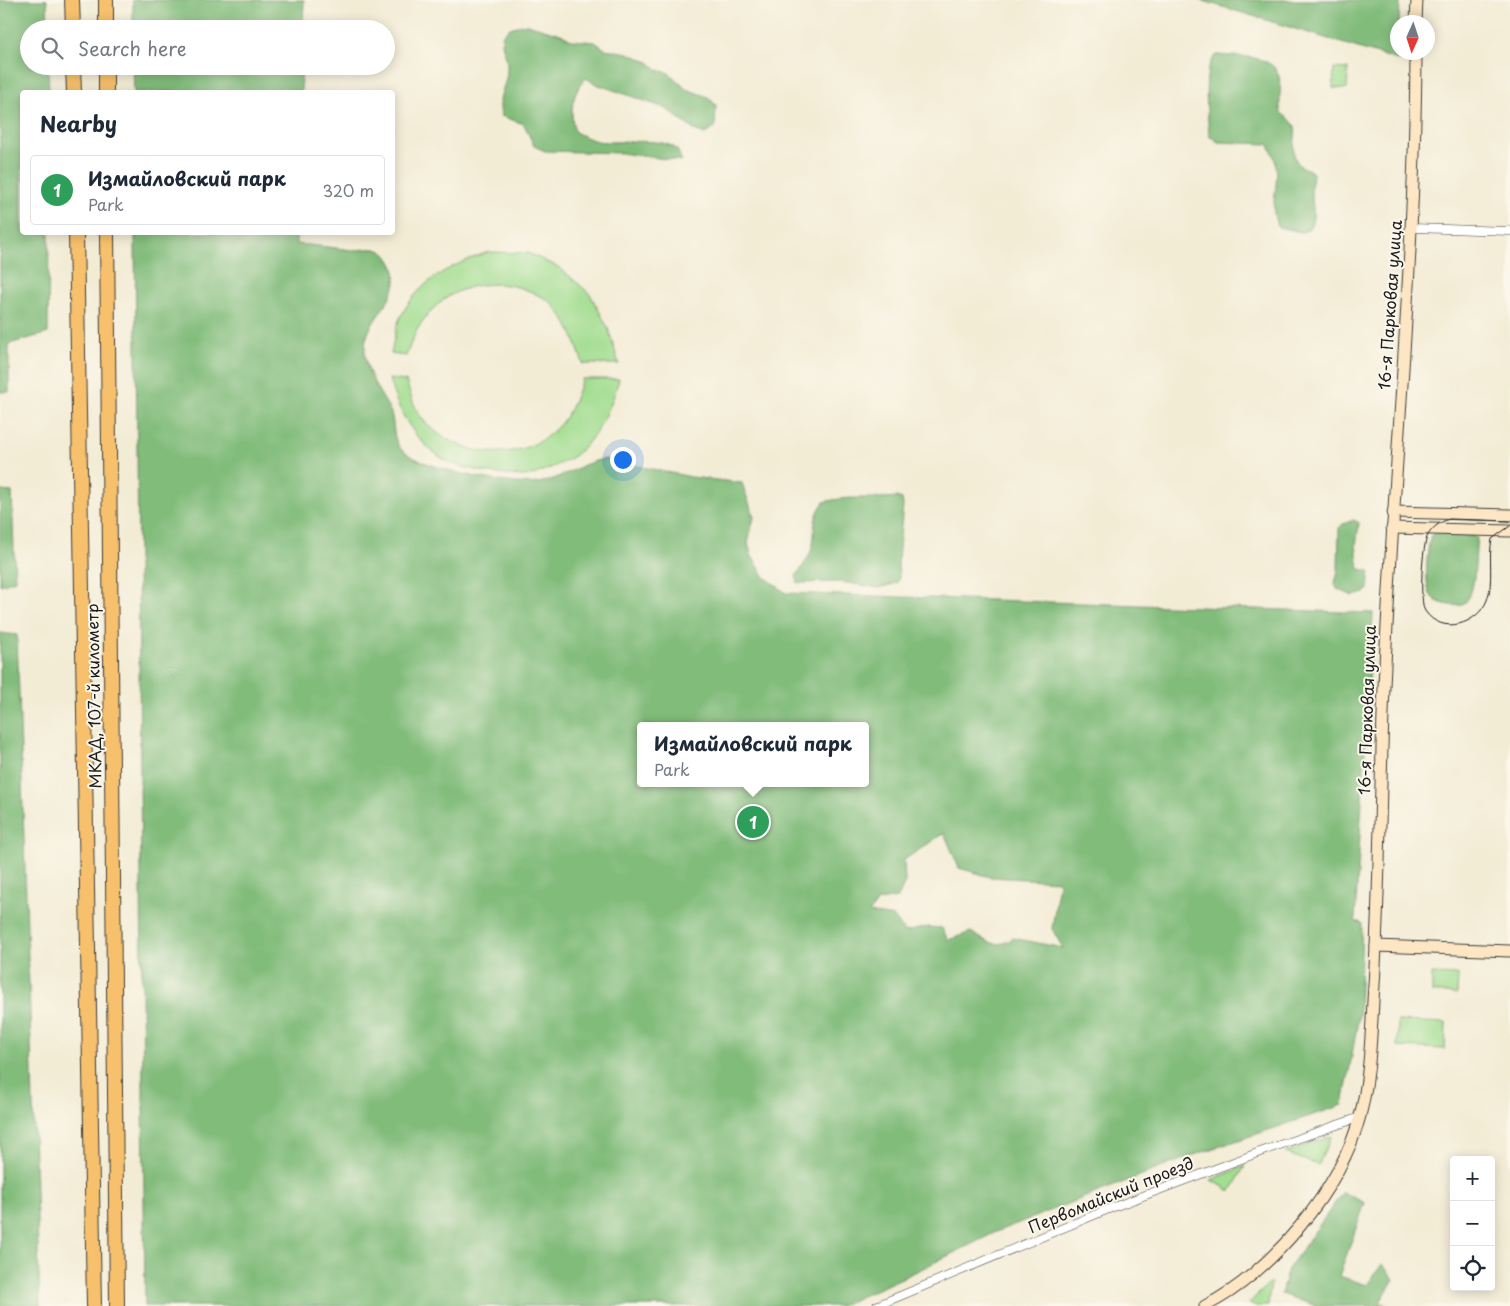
<!DOCTYPE html>
<html lang="en">
<head>
<meta charset="utf-8">
<style>
	body { margin:0; font-family:"Playpen Sans",sans-serif; background:#f2f2f3; color:#1f2937 }
	.controls { position:absolute; right:15px; bottom:15px; display:grid; overflow:hidden; border-radius:5px; box-shadow:0 2px 12px #0003 }
	.controls button { width:45px; height:45px; display:grid; place-items:center; padding:0; border:0; border-bottom:1px solid #e0e1e3; background:#fff; color:#1f2937; font:25px sans-serif }
	.compass { position:absolute; left:1390px; top:15px; width:45px; height:45px; border-radius:50%; background:#fff; box-shadow:0 2px 12px #0003; rotate:183deg }
	.you { position:absolute; left:622px; top:459px; width:18px; height:18px; margin:-12px; border:4px solid #fff; border-radius:50%; background:#1a73e8; box-shadow:0 0 0 8px #1a73e833 }
	.badge { display:grid; place-items:center; width:32px; height:32px; border-radius:50%; background:#7c3aed; color:#fff; font-size:16px; font-weight:700 }
	.pin { position:absolute; translate:-50% -50%; border:2px solid #fff; box-shadow:0 1px 5px #0006 }
	.popup { position:absolute; left:637px; top:722px; width:232px; height:65px; box-sizing:border-box; display:grid; place-content:center; border-radius:5px; background:#fff; filter:drop-shadow(0 1px 4px #0005); font-size:16px; white-space:nowrap; color:#747a83 }
	.popup b { font-size:19px; color:#1f2937 }
	.popup::after { content:''; position:absolute; left:50%; top:100%; margin-left:-10px; border:10px solid transparent; border-top-color:#fff }
	.list { margin:0; padding:0; list-style:none }
	h2 { display:flex; justify-content:space-between; align-items:center; height:65px; margin:0; padding:0 20px; font-size:21px }
	h2 small { font-size:16px; font-weight:400; color:#747a83 }
	.list li { display:grid; grid-template-columns:32px 1fr auto; gap:15px; align-items:center; box-sizing:border-box; height:70px; margin:0 10px 10px; padding:0 10px; border:1px solid #e0e1e3; border-radius:5px }
	.list b { display:block; font-size:19px; white-space:nowrap }
	.list p { margin:0; font-size:16px; white-space:nowrap; color:#747a83 }
	.list em { font-size:16px; font-style:normal; color:#747a83 }
	.icon { flex:none; width:28px; height:28px; fill:none; stroke:currentColor; stroke-width:2; stroke-linecap:round; stroke-linejoin:round }
	.map { position:relative; flex:none; width:1510px; height:1306px; overflow:hidden }
	.search { position:absolute; background:#fff; box-shadow:0 2px 12px #0003; left:20px; top:20px; width:375px; height:55px; display:flex; align-items:center; gap:12px; box-sizing:border-box; padding:0 18px; border-radius:28px; color:#747a83; font-size:19px }
	.panel { position:absolute; background:#fff; box-shadow:0 2px 12px #0003; left:20px; top:90px; width:375px; height:145px; border-radius:5px }
	.map>svg:first-child { display:block }
</style>
</head>
<body>
<div class="map">
<svg width="1510" height="1306" viewBox="0 0 1510 1306">
	<rect width="100%" height="100%" fill="#fbf7ec"/>
	<filter id="ink" filterUnits="userSpaceOnUse"><feTurbulence type="fractalNoise" baseFrequency=".02" numOctaves="2"/><feDisplacementMap in="SourceGraphic" scale="10" xChannelSelector="R" yChannelSelector="G"/><feConvolveMatrix kernelMatrix="1 2 1 2 8 2 1 2 1" color-interpolation-filters="sRGB"/></filter>
	<filter id="wash" filterUnits="userSpaceOnUse"><feTurbulence type="fractalNoise" baseFrequency=".0096" numOctaves="4" result="noise"/><feDisplacementMap in="SourceGraphic" scale="20" xChannelSelector="R" yChannelSelector="G"/><feGaussianBlur stdDeviation="1.12" result="paint"/><feColorMatrix in="noise" values="0 0 0 0 0 0 0 0 0 0 0 0 0 0 0 0 0 1.4 0 .05"/><feComposite in="paint" operator="in"/></filter>
	<g filter="url(#wash)">
		<rect width="100%" height="100%" fill="#f3ecd5"/>
		<g fill="#a2dd90" stroke="#5f7c56">
			<path d="M1334,68L1348,69L1347,89L1333,88Z"/>
			<path d="M488,252L528,253L560,268L590,294L608,328L619,364H583C576,342 568,319 551,303C548,299 542,297 538,295C505,277 459,281 432,310C418,324 413,338 406,356L391,354C394,342 395,327 401,316C421,278 451,266 488,252Z"/>
			<path d="M389,379L406,381C410,394 415,411 425,422C457,455 513,464 550,434C568,420 575,400 582,379H619C611,409 598,437 574,456C566,461 541,473 532,475C514,479 459,469 443,459C414,440 398,412 389,379Z"/>
			<path d="M1432,974L1458,975L1457,994L1432,992Z"/>
			<path d="M1398,1021L1446,1023L1445,1049L1397,1047Z"/>
			<path d="M1332,1136L1318,1165L1285,1153Z"/>
			<path d="M1245,1166L1231,1191L1211,1180Z"/>
			<path d="M1271,1282L1268,1306H1253L1249,1303Z"/>
		</g>
		<g fill="#81bc7a" stroke="#4e6c4b" fill-rule="evenodd">
			<path d="M0,0H47L48,29H29V66H48L49,92H22V232L49,233L48,333L9,344V392H0Z"/>
			<path d="M133,0H304L303,29H133Z"/>
			<path d="M1200,0H1400L1398,52L1401,53V61Z"/>
			<path d="M527,24L561,34L571,40L595,42L605,49L628,53L649,62L658,70L669,73L686,89L708,97L716,105L715,128L705,134L694,130L665,108L596,84L586,78C572,92 569,113 575,132C582,135 589,139 597,141C617,145 663,135 677,150C679,152 680,158 682,161L620,153L545,151L534,146L524,124L501,116C497,91 506,90 507,70C509,50 485,29 527,24Z"/>
			<path d="M1217,55C1234,57 1274,53 1279,77C1282,89 1278,101 1281,113C1285,116 1290,119 1293,123C1300,131 1289,150 1297,162C1301,168 1308,168 1313,173C1313,178 1311,184 1311,190C1312,203 1317,219 1308,230L1302,232L1278,227C1265,202 1288,176 1268,144L1218,142L1209,135C1208,116 1200,65 1217,55Z"/>
			<path d="M133,66H302L301,92H134Z"/>
			<path d="M135,233H296V244C315,245 334,248 353,250C360,250 368,248 376,249C380,250 386,253 388,257C410,285 379,308 369,331C357,357 374,384 387,405C396,418 391,433 398,445C408,467 513,487 537,483C562,480 581,462 605,459L691,477L742,483L754,517L748,543L751,555L765,577L786,593L1373,613L1355,921L1362,923L1359,1015L1343,1105L1191,1156L998,1231L917,1271L840,1306H145ZM640,726H866V783H640ZM944,833L959,868L990,877L1059,881L1052,929L1063,948L1013,938C998,950 985,941 971,932L948,940L942,928L928,927L905,932L894,917L869,913L878,901L898,898L905,882L904,860Z"/>
			<path d="M0,491L12,492L15,580L0,585Z"/>
			<path d="M896,497L902,499L903,505L898,560L899,578L897,583L879,588L842,582L798,583L796,576C802,568 809,558 812,548C817,528 810,522 824,502C848,495 872,500 896,497Z"/>
			<path d="M1354,520L1359,523L1356,546L1359,569L1370,571L1368,589L1365,593L1353,596L1337,589L1335,583L1338,571L1339,528L1343,524Z"/>
			<path d="M1435,533L1475,536L1477,538C1474,556 1478,595 1462,605C1452,606 1439,605 1432,597C1423,587 1427,548 1431,535Z"/>
			<path d="M0,633L17,635L40,1306H0Z"/>
			<path d="M1343,1192L1365,1203L1339,1276L1367,1285L1382,1264L1394,1279L1380,1302L1389,1306H1317L1281,1294L1288,1269Z"/>
		</g>
	</g>
	<g filter="url(#ink)">
		<g fill="none" stroke-linecap="round" stroke-linejoin="round">
			<defs>
				<g id="street">
					<path d="M1412,228L1510,231"/>
					<path d="M876,1306L1111,1208L1260,1152L1360,1117"/>
				</g>
				<g id="secondary">
					<path d="M1416,22L1417,0"/>
					<path d="M1393,512L1510,515"/>
					<path d="M1392,528L1510,531"/>
					<path d="M1376,946L1510,951"/>
					<path d="M1205,1306C1270,1274 1342,1188 1360,1116C1371,1074 1371,1028 1374,985C1380,886 1380,786 1384,687C1393,475 1415,264 1416,52"/>
				</g>
				<g id="highway">
					<path d="M72,0L73,29"/>
					<path d="M106,29V0"/>
					<path d="M73,66L74,92"/>
					<path d="M106,92V66"/>
					<path d="M76,232L94,1306"/>
					<path d="M107,232L117,1306"/>
				</g>
			</defs>
			<use href="#street" stroke="#3c3b38" stroke-width="9"/>
			<use href="#secondary" stroke="#3c3b38" stroke-width="13"/>
			<use href="#highway" stroke="#3c3b38" stroke-width="16"/>
			<use href="#street" stroke="#fff" stroke-width="8"/>
			<use href="#secondary" stroke="#fce6c4" stroke-width="11"/>
			<use href="#highway" stroke="#f7c06c" stroke-width="14"/>
			<path stroke="#1c1c1c" stroke-width="1" d="M1510,521L1449,519C1440,522 1433,527 1428,535C1422,545 1419,602 1425,611C1442,636 1478,624 1487,600C1494,582 1488,558 1492,539L1510,526"/>
		</g>
	</g>
	<g text-anchor="middle" stroke-width="4" stroke-linejoin="round" paint-order="stroke">
		<g font-size="16" fill="#1c1c1c" stroke="#fbf7ec">
			<text transform="translate(1390 305) rotate(-86)" y="6">16-я Парковая улица</text>
			<text transform="translate(94 696) rotate(-91)" y="6">МКАД, 107-й километр</text>
			<text transform="translate(1367 710) rotate(-88)" y="6">16-я Парковая улица</text>
			<text transform="translate(1111 1195) rotate(-22)" y="6">Первомайский проезд</text>
		</g>
	</g>
</svg>
<div class="controls">
<button>+</button>
<button>−</button>
<button><svg class="icon" aria-label="locate" viewBox="0 0 24 24"><circle cx="12" cy="12" r="6"/><path d="M12 2v4M12 18v4M2 12h4M18 12h4"/></svg></button>
</div>
<svg class="compass" viewBox="-18 -18 36 36"><path d="M0-13l5 13h-10z" fill="#e53935"/><path d="M0 13l5-13h-10z" fill="#747a83"/></svg>
<div class="you"></div>
<div class="pin badge" style="left:753px;top:822px;background:#2e9e5b">1</div>
<div class="popup"><b>Измайловский парк</b>Park</div>
<div class="search"><svg class="icon" aria-label="search" viewBox="0 0 24 24"><circle cx="10" cy="10" r="6"/><path d="M15 15l6 6"/></svg>Search here</div>
<section class="panel">
<h2>Nearby<small></small></h2>
<ul class="list">
<li><span class="badge" style="background:#2e9e5b">1</span><div><b>Измайловский парк</b><p>Park</p></div><em>320 m</em></li>
</ul>
</section>
</div>
</body>
</html>
